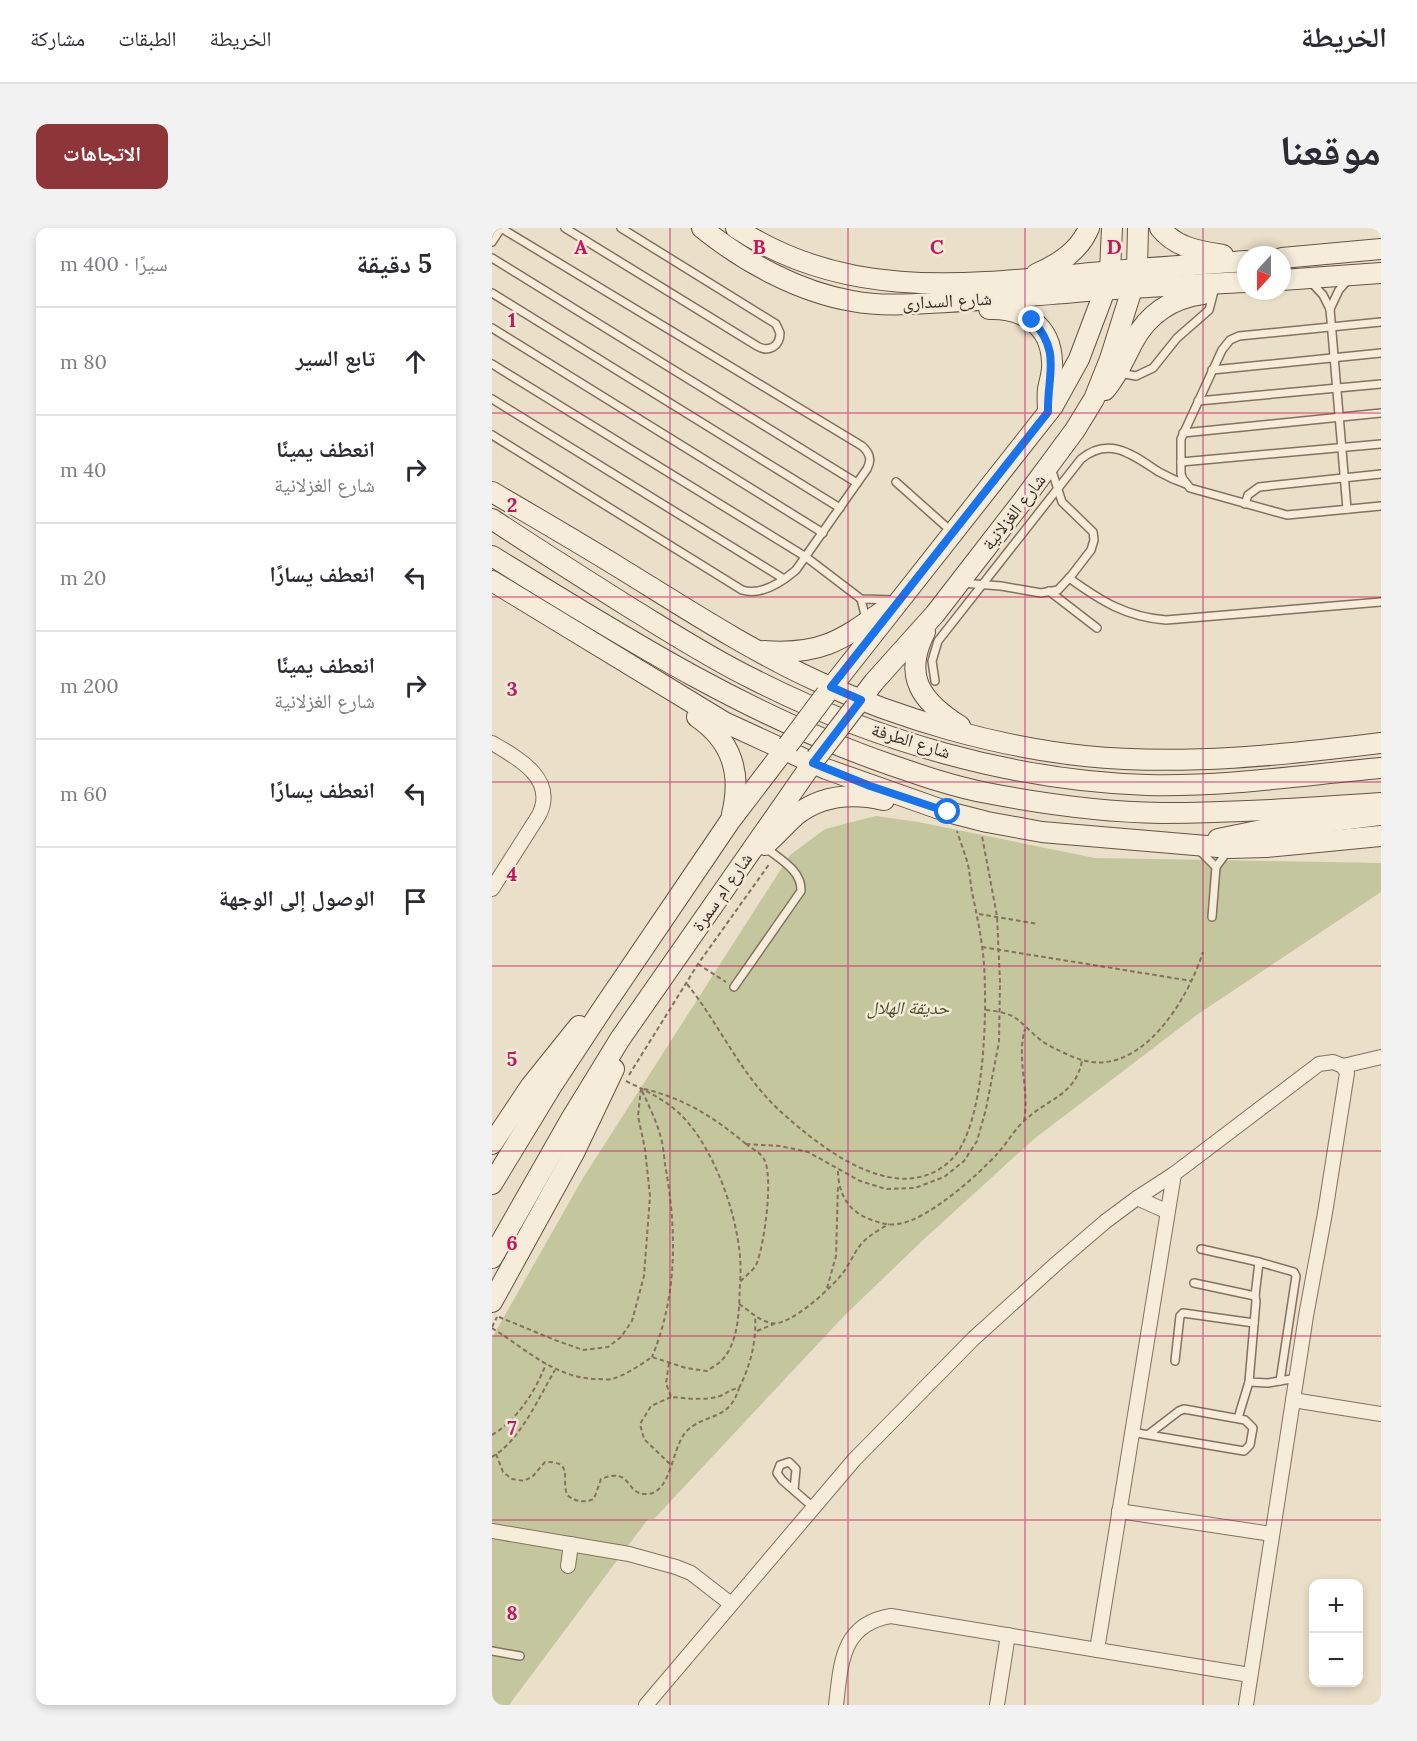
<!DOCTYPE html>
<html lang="ar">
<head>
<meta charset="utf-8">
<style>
	body { margin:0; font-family:Lora,"Noto Naskh Arabic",serif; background:#f2f2f3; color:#2b2b33; direction:rtl }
	.controls { position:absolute; right:18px; bottom:18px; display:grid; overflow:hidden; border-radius:12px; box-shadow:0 3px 9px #0003 }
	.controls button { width:54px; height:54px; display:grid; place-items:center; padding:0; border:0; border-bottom:2px solid #e1e1e2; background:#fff; color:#2b2b33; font:30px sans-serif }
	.compass { position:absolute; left:745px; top:18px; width:54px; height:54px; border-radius:50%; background:#fff; box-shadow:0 3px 9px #0003; rotate:201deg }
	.stop { position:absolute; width:18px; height:18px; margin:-14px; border:4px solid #1a73e8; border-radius:50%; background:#fff }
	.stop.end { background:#1a73e8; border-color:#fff; box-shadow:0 2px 6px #0008 }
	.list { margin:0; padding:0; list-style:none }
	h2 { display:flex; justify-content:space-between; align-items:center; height:78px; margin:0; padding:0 24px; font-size:26px }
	h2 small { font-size:20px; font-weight:400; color:#7c7c81 }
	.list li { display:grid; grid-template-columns:39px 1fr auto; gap:18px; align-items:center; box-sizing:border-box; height:108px; padding:0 24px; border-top:2px solid #e1e1e2 }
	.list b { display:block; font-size:22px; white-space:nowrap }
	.list p { margin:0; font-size:20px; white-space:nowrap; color:#7c7c81 }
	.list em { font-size:20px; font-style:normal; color:#7c7c81 }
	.icon { flex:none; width:33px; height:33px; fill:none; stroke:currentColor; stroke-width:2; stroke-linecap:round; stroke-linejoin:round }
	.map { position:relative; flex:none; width:889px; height:1477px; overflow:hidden; direction:ltr; border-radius:12px }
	header { display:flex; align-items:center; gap:36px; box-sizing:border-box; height:84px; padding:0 30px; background:#fff; border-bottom:2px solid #e1e1e2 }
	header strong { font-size:28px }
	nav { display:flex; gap:33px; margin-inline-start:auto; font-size:21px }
	.intro { display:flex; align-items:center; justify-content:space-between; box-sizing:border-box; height:144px; padding:0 36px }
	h1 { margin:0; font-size:42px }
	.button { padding:15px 27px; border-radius:12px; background:#8d3538; color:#fff; font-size:21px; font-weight:700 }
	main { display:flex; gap:36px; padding:0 36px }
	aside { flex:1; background:#fff; border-radius:12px; box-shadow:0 3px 9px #0003 }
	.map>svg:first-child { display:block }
</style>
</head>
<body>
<header>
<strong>الخريطة</strong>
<nav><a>الخريطة</a><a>الطبقات</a><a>مشاركة</a></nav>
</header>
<div class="intro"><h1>موقعنا</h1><a class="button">الاتجاهات</a></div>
<main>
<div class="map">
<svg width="889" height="1477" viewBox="0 0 889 1477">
	<rect width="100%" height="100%" fill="#eadfc8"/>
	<path fill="#c4c79d" d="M384,588L426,594L603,630L889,635V664L706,786L542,911L430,1013L352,1088L162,1291H156L17,1477H0V1110L91,950L298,627L333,601Z"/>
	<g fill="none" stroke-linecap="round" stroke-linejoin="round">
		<defs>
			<g id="lane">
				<path d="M73,0L265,118C277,125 288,118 288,105L284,96L129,0"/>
				<path d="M0,14L9,0"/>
				<path d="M0,30L365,255"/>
				<path d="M819,54L831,67L838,81L855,281"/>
				<path d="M0,65L348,280"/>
				<path d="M838,81L847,62L855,53"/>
				<path d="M889,94L747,108L738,112L730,122L689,211V246L691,251L698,260L795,287L889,278"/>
				<path d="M0,100L331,305"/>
				<path d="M0,136L314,329L369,371L403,372"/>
				<path d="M720,142L889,125"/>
				<path d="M627,145L644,148L661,140L685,110L717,82L722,63"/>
				<path d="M0,171L292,351"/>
				<path d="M706,173L889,156"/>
				<path d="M691,205L889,185"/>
				<path d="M0,207L250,362C269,368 290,354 304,342L375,241C380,232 378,225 370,218L9,0"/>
				<path d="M689,234L889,216"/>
				<path d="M404,254L459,303"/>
				<path d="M753,276L756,267L767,259L889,246"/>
				<path d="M577,350C609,373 634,389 674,392L889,374"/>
				<path d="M469,355L509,358L549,365L566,362L579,348L599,322L602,312L601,304L570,274L559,240"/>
				<path d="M557,363L605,400"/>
				<path d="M369,371L374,391"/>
				<path d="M443,453L440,433L446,413L589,231C618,207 642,228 667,244C676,249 685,253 694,256"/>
				<path d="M708,623L724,639"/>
				<path d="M720,689L724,639L735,624"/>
				<path d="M242,759L309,663C310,642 287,631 273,619"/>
				<path d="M709,1021L767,1034"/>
				<path d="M702,1055L763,1068L764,1073L757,1154L776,1155L805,1150"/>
				<path d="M763,1068L767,1034L802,1044L804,1048L788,1153"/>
				<path d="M683,1133L688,1088L691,1085L762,1095"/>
				<path d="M746,1190L757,1154"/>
				<path d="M639,1204L752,1223L758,1217L761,1200L753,1192L692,1181L687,1183L657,1206"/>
				<path d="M302,1262L304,1241L297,1234L288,1237L285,1245L290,1252L321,1279"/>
				<path d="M0,1423L28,1428"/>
			</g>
			<g id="street">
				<path d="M0,515C26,530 65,551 47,587L0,661"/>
				<path d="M851,838L889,829"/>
				<path d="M645,970L674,983"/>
				<path d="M801,1172L889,1186"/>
				<path d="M627,1283L780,1306"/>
				<path d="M0,1303L137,1326L184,1339L199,1345L239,1376"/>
				<path d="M76,1338L79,1316"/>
				<path d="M605,1422L682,946"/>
				<path d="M154,1477L362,1232L481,1111L565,1035L614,993L645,970L682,946L827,836L841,834L851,838L855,845L833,985L814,1088L754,1477"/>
				<path d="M344,1477C349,1436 349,1396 399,1388L758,1447"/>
				<path d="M505,1477L516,1407"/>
			</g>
			<g id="secondary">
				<path d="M210,0C252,34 307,64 360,73C391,79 423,76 455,74C494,72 533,68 573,65C633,59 694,57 754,54"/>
				<path d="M244,0C354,73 475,57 599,45C650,40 702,37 754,33"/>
				<path d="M668,0C684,20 707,23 731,27"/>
				<path d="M790,30L889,21"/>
				<path d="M544,46C567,36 587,23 597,0"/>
				<path d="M790,52L889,45"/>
				<path d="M497,81C531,80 559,97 560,134C561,143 558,151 556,161C555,168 556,177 556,184"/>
				<path d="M613,162C626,147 632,131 641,114C656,86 680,70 711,66"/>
				<path d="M0,264C43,289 86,314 128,340C193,380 257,422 327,454C407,491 506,519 593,528C691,538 792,527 889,515"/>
				<path d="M0,291C45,321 91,350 137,379C178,404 218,430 261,451C380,512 521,553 655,557C734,559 811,547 889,540"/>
				<path d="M0,328C128,407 256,488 399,537C431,548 463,559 495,565C551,576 614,584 670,585C743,585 816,580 889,575"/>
				<path d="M0,353L232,494L334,541L456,584L495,594L550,604L738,620L774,619L889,608"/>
				<path d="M433,404C410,449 430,474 468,498"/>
				<path d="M272,423C327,427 347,414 391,383"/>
				<path d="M334,466L561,178L587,131L610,70L618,43L620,0"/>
				<path d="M363,479L382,454L443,386L532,271L583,202L602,171L618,131L640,61L645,42L646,0"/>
				<path d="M205,489C240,513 250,545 240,586"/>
				<path d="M726,611L770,602L889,587"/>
				<path d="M273,617C284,608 293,597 303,588C329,567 361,565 392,572"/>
				<path d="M0,916L38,859L87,798"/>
				<path d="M0,956L59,859L111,780L238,593L296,517"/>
				<path d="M0,1030L79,891L128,811L324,530"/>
				<path d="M0,1074L82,925L122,841"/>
			</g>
		</defs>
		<use href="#lane" stroke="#84715f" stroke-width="10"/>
		<use href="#street" stroke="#84715f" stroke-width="16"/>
		<use href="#secondary" stroke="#665342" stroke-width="22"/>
		<g stroke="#84715f" stroke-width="2" stroke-dasharray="4.5 3" stroke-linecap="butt">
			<path d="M487,686L546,696"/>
			<path d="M490,719L700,753"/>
			<path d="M206,736L234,754"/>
			<path d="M195,756C228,797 248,846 288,883C329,920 405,981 458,933C494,900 495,782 492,736C490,711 485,688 480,664C478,654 478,643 475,633C472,623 468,613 465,603"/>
			<path d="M494,782C504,783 517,785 525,791C535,799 544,810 556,817C566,822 579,829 590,832C650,849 696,771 711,724"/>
			<path d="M137,847L206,736L278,635"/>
			<path d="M134,853C154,863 174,872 189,887C225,922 253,1005 248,1054"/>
			<path d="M152,861C192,870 223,890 254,916"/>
			<path d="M150,863C157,878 165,894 169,910C172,921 172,932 174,942C185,1006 185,1068 160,1129"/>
			<path d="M532,893C538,862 524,831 533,801"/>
			<path d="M254,916L288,918L316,924L368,953L394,961L423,960L452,949L472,933L485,913L494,881L507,814L508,754L505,688L490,608"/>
			<path d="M346,943C346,963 355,982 375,990C385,994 395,998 406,996C436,992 486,947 506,925C515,915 522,902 532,893C556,870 583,868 590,833"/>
			<path d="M335,1060L344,1028L346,957"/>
			<path d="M247,1076C258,1083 266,1092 279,1095C297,1100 343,1057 353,1042C359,1033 363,1023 370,1015C378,1007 388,1001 397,996"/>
			<path d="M7,1089L63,1112L91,1122L116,1119L129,1109L140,1093L152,1048L158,968L153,921L146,888L149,861"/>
			<path d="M0,1099L5,1089"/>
			<path d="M0,1100C34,1121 64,1151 106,1151C110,1151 116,1152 120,1151C134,1147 148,1137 160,1129L194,1140L215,1143C220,1139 227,1136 230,1132C248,1113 247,1078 248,1054C253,1048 261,1043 264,1037C272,1020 282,948 272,931C269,925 259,920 254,916"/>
			<path d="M265,1103L282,1096"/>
			<path d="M177,1135L174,1155L179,1169C194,1170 213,1173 228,1168C235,1165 239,1161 247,1160C258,1139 265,1112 263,1088"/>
			<path d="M179,1169L159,1178L148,1196L152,1211L179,1237"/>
			<path d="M0,1207C25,1192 43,1164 54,1136"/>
			<path d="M4,1226L11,1244L20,1251L32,1253L41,1248L53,1234C82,1233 69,1250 75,1267C84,1274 92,1275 102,1271L109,1251C142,1238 132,1268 156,1266C179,1264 180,1221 193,1205C211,1184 237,1195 247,1160"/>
			<path d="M0,1229C28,1213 47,1169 63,1142"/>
		</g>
		<use href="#lane" stroke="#f5ecda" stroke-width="7"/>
		<use href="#street" stroke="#f5ecda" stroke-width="14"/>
		<use href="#secondary" stroke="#f5ecda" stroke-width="20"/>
		<defs>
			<g id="secondary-bridge">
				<path d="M296,517L334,466"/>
				<path d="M324,530L363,479"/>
			</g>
		</defs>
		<use href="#secondary-bridge" stroke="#665342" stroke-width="22" stroke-linecap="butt"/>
		<use href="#secondary-bridge" stroke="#f5ecda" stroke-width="20"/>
	</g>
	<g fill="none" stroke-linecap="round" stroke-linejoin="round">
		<path stroke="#1a73e8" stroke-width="8" d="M456,584L378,558L321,535L369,472L339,459L556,184C555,147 570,124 540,92"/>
	</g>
	<path fill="none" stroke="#c2185b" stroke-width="1.5" stroke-opacity="0.55" d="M178,0V1477M356,0V1477M533,0V1477M711,0V1477M0,185H889M0,369H889M0,554H889M0,738H889M0,923H889M0,1108H889M0,1292H889"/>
	<g text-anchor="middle" stroke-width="5" stroke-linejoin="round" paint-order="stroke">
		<g font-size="18" fill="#362a21" stroke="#f2e9d7">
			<text transform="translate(455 73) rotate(-3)" y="6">شارع السدارى</text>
			<text transform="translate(522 284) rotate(-52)" y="6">شارع الغزلانية</text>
			<text transform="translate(419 513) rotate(17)" y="6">شارع الطرفة</text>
			<text transform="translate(230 664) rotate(-55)" y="6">شارع ام سمرة</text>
		</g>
		<g font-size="18" font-style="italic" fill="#485029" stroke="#f2e9d7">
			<text x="416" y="786">حديقة الهلال</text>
		</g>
	</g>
	<g font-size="20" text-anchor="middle" font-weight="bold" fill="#c2185b" stroke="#f2e9d7" stroke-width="5" stroke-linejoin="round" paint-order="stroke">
		<text x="89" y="26">A</text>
		<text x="267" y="26">B</text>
		<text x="445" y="26">C</text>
		<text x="622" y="26">D</text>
		<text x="20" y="99">1</text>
		<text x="20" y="284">2</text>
		<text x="20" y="468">3</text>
		<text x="20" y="653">4</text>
		<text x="20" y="838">5</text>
		<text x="20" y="1022">6</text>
		<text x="20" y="1207">7</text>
		<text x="20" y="1392">8</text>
	</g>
</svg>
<div class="controls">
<button>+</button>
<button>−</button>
</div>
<svg class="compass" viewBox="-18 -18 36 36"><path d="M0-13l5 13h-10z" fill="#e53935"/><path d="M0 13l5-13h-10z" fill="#7c7c81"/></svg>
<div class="stop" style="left:456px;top:584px"></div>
<div class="stop end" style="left:540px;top:92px"></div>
</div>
<aside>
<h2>5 دقيقة<small>سيرًا · 400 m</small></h2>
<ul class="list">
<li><svg class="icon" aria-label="ahead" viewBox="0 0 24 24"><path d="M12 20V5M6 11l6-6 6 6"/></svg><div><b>تابع السير</b></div><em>80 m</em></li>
<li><svg class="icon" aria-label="right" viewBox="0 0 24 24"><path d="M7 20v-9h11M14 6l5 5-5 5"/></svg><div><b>انعطف يمينًا</b><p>شارع الغزلانية</p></div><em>40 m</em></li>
<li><svg class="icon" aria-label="left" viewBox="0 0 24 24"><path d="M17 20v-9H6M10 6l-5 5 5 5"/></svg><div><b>انعطف يسارًا</b></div><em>20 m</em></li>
<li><svg class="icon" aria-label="right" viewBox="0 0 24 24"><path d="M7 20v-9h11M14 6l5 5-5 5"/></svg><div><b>انعطف يمينًا</b><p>شارع الغزلانية</p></div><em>200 m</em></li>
<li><svg class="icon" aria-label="left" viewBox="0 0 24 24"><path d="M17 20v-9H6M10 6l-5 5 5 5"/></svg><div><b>انعطف يسارًا</b></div><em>60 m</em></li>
<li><svg class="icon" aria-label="arrive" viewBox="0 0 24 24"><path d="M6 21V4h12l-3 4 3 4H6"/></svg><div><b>الوصول إلى الوجهة</b></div></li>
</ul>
</aside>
</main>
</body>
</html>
